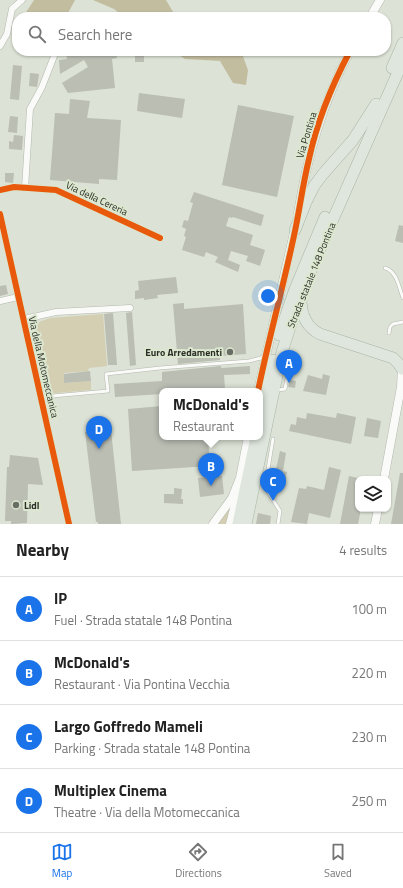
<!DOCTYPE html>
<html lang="en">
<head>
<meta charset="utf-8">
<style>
	body { margin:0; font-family:"Titillium Web",sans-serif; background:#f2f2f2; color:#222 }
	.controls { position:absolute; right:12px; bottom:12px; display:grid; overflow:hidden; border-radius:8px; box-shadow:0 1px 3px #0004 }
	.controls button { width:36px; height:36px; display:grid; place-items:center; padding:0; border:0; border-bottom:1px solid #e0e0e0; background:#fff; color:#222; font:20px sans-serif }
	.you { position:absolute; left:268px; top:296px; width:14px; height:14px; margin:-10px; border:3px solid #fff; border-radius:50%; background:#1a73e8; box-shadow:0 0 0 6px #1a73e833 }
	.badge { display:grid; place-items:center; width:26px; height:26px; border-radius:50%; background:#1a73e8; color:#fff; font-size:13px; font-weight:700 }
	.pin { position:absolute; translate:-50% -33px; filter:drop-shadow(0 1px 2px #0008) }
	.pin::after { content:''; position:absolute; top:21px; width:14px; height:12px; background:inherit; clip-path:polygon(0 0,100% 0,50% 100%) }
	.popup { position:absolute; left:159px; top:388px; width:104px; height:52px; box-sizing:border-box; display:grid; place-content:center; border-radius:8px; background:#fff; filter:drop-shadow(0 1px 3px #0005); font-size:13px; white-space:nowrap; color:#767676 }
	.popup b { font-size:15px; color:#222 }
	.popup::after { content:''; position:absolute; left:50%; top:100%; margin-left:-8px; border:8px solid transparent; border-top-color:#fff }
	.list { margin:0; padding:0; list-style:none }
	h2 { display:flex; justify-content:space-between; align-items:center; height:52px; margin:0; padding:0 16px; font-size:17px }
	h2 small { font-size:13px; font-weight:400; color:#767676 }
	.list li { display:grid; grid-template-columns:26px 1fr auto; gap:12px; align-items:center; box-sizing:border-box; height:64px; padding:0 16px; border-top:1px solid #e0e0e0 }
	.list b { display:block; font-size:15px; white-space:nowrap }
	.list p { margin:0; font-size:13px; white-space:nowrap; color:#767676 }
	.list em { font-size:13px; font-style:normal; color:#767676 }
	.icon { flex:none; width:22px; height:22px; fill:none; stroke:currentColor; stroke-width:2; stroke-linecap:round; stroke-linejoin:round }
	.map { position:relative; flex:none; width:403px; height:524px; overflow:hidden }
	.search { position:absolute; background:#fff; box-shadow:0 1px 3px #0004; left:12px; right:12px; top:12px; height:44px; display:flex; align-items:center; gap:10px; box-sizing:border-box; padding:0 14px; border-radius:16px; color:#767676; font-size:15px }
	.sheet { height:308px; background:#fff }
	nav { display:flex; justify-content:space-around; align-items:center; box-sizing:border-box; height:56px; border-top:1px solid #e0e0e0; background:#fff; font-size:11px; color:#767676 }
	nav a { display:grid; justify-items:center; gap:2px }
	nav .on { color:#1a73e8 }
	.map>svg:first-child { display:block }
</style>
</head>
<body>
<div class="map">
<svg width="403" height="524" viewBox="0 0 403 524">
	<rect width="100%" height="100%" fill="#dce2d5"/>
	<g fill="#d4ceb2">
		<path d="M103,314L107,366L89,368L88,371L64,373V383L91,381V390L44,394L30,325L50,318Z"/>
		<path d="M234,502L228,524H217Z"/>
	</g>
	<g fill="#c3bda0">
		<path d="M34,0H75L66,17H23Z"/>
		<path d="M93,0H166L176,17H124L114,9Z"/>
		<path d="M173,51H241L248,70L246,85L233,83L220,61L185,59Z"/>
	</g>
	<g fill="#babeb3">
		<path d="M66,51H116L117,58L112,59L115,88L68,93L62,83L88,67L84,60L60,74L59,60L67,59Z"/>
		<rect x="135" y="51" width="9" height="11"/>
		<path d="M13,65L22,66L19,100L10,99Z"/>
		<path d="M30,73L39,74L37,87L29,86Z"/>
		<path d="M139,93L185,99L182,118L137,111Z"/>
		<path d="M70,99L90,101L87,118L121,120L117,180L99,179V184L50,180L55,113L69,114Z"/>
		<path d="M238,105L294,116L277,197L222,185Z"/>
		<path d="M10,116L18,117L17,133L8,132Z"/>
		<path d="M14,135L23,136L22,150L9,149V141L13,142Z"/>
		<path d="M5,173H14L13,183L5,182Z"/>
		<path d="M194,192L264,215L261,226L233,217L232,218L229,217L226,226L253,235L250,245L265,250L260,266L246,261L248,256L231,251L228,260L240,265L238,272L215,262L218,257L206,252L204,257L182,250L186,237L184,236L186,229L182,227L184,220L188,221L193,203L190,202Z"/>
		<path d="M399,225L403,226V243L395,241Z"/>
		<path d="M176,277L178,293L157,295L158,298L144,300V298L135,299V291L139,290L138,281Z"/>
		<path d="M6,285L8,294L0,296V286Z"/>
		<path d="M184,303V309L243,304L246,354L220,356V360L178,364L173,304Z"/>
		<path d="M132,312L136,365L130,366L126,313Z"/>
		<path d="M113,313L117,365H108L104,314Z"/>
		<path d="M221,366V368L250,366V374L224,375L225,389L200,391H162V394L115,397L114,384L162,381V372Z"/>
		<path d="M90,371L91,381L64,383V374Z"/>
		<path d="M323,374L330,376L326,395L303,391L308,375L322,379Z"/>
		<path d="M290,380L296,381L295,388L288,387Z"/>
		<path d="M162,406V437H208L210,466L132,471L128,409Z"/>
		<path d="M307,413L336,418L337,413L356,417L351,444L289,431L291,424L296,425L297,417L306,419Z"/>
		<path d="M367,418L381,421L378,438L364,436Z"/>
		<path d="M111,430L121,524H98V522H96L85,432Z"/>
		<path d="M280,451L286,453L283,471L287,472L284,486L273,483Z"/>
		<path d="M10,455L38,458L43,485L28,484L27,523L11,524V521H5L7,467H9Z"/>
		<path d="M329,467L341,470L330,518L309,513L307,524L291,522L299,488L306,489L307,486L324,490Z"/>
		<path d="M400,473H403V524H391Z"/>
		<path d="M222,476L224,494L200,497L198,478Z"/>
		<path d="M349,476L358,478V509H361L358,524H340Z"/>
		<path d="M174,488L182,489L181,499H183V504L164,503V494H174Z"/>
		<path d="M258,513L271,516L270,524H256Z"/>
	</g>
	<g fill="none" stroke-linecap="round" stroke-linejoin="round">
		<defs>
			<g id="lane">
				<path d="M385,268C397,271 399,288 403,298"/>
				<path d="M389,333L390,327L393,324L403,322"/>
				<path d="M278,390L285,389L288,373L284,359"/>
				<path d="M41,397L108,391L106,374L160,368L249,361L261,358L264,355"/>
				<path d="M273,439L265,487L280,511L278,524"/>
			</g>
			<g id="street">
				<path d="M0,46L7,34L12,9L22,0"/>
				<path d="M25,188L30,109L42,87L56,51"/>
				<path d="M0,190L14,187L56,190L160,238"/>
				<path d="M0,214L69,524"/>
				<path d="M0,301L18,297"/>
				<path d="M24,319L56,312L130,308"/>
			</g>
			<g id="secondary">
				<path d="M370,17L380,0"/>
				<path d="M298,213C308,154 322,104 350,51"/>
				<path d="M258,391L296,224"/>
				<path d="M384,479L401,387L402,369"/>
				<path d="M213,524L232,498L240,478L248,437"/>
				<path d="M230,524L238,493"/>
				<path d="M375,524L378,509"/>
			</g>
			<g id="highway">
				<path d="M392,68L403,43"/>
				<path d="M295,230L306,202L314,186L323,174L353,140L376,104"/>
				<path d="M301,299C301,314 306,327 320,334L393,358L398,363L402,369"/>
				<path d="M279,335L295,289L325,217"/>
				<path d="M260,418L273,360"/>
				<path d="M238,524L256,437"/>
				<path d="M246,524L282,352L292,321L315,260L403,61"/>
			</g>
		</defs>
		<use href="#lane" stroke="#b3b8ae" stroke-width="4"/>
		<use href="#street" stroke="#b3b8ae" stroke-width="7"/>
		<use href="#secondary" stroke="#b3b8ae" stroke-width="9"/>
		<use href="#highway" stroke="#a9b4a6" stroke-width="12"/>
		<use href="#lane" stroke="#fafbf9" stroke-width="3"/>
		<use href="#street" stroke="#fafbf9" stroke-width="6"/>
		<use href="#secondary" stroke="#fafbf9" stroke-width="8"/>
		<use href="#highway" stroke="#dee6dd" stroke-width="11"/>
		<defs>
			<g id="cycleway">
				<path d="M0,190L14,187L56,190L160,238"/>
				<path d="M0,214L69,524"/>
				<path d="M258,391C269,337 284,284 295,231C300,207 303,183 309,159C317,121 332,85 350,51"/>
			</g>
		</defs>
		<use href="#cycleway" stroke="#dce7d0" stroke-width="8"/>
		<use href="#cycleway" stroke="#e8590c" stroke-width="6"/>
	</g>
	<g fill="#696e64" stroke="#dce7d0" stroke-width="1.5">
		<circle cx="230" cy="352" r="4"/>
		<circle cx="16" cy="505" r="4"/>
	</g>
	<g text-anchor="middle" stroke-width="4" stroke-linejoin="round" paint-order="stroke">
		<g font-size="10" fill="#2b2f27" stroke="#dce7d0">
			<text transform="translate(306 135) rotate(-73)" y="4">Via Pontina</text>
			<text transform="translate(97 198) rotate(25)" y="4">Via della Cereria</text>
			<text transform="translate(311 275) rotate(-68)" y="4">Strada statale 148 Pontina</text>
			<text transform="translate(44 367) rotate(77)" y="4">Via della Motomeccanica</text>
		</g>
		<g font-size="10" font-weight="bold" fill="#2b2f27" stroke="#dce7d0" text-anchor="end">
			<text x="222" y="356">Euro Arredamenti</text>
			<text x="24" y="509" text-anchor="start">Lidl</text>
		</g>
	</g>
</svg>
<div class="controls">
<button><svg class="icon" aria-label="layers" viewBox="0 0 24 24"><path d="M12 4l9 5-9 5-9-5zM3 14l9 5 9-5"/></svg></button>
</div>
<div class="you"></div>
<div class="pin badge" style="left:289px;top:383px">A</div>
<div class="pin badge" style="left:211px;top:486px">B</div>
<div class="popup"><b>McDonald's</b>Restaurant</div>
<div class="pin badge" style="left:273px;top:501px">C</div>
<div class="pin badge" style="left:99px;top:449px">D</div>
<div class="search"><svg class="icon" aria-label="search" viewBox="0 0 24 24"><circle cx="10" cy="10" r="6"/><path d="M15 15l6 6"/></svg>Search here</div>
</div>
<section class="sheet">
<h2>Nearby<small>4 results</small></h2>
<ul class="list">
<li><span class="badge">A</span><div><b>IP</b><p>Fuel · Strada statale 148 Pontina</p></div><em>100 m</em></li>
<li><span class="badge">B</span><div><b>McDonald's</b><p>Restaurant · Via Pontina Vecchia</p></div><em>220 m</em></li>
<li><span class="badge">C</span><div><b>Largo Goffredo Mameli</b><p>Parking · Strada statale 148 Pontina</p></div><em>230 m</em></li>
<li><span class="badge">D</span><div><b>Multiplex Cinema</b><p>Theatre · Via della Motomeccanica</p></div><em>250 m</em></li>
</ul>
</section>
<nav>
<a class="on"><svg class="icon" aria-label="map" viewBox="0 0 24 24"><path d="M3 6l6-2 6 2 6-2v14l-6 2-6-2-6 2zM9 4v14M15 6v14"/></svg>Map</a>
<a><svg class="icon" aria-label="directions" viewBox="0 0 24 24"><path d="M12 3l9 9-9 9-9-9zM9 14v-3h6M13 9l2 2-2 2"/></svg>Directions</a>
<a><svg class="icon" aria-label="saved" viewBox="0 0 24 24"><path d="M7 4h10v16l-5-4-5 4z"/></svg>Saved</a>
</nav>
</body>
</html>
